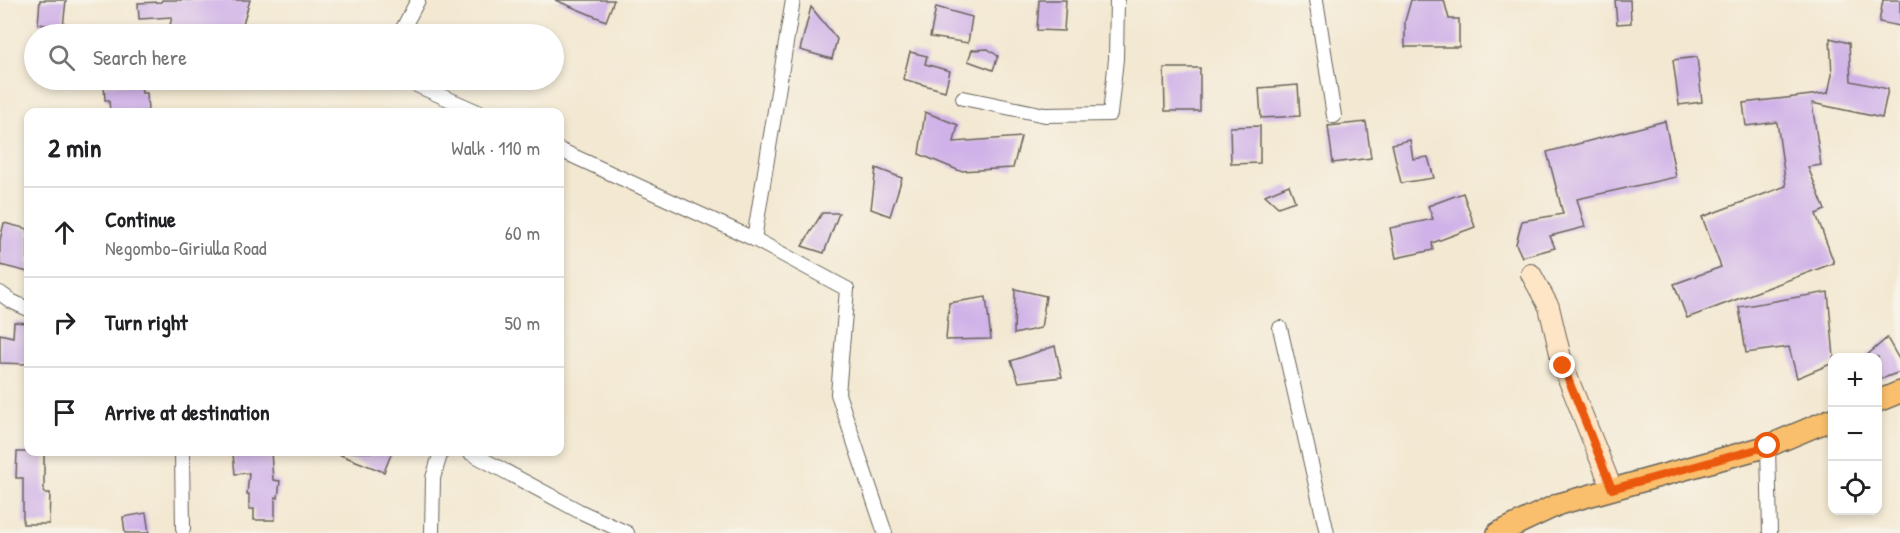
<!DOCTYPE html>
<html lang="en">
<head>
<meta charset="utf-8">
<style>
	body { margin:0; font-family:"Patrick Hand",sans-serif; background:#f6f6f6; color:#202124 }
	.controls { position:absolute; right:18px; bottom:18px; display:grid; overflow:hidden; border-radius:12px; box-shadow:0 3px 9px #0003 }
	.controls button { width:54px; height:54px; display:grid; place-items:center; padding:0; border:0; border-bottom:2px solid #e0e0e0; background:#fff; color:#202124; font:30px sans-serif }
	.stop { position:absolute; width:18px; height:18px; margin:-14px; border:4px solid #ea580c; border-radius:50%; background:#fff }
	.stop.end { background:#ea580c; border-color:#fff; box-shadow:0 2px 6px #0008 }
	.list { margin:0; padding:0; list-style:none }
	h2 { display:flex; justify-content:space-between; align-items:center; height:78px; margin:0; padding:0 24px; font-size:26px }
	h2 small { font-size:20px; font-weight:400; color:#757577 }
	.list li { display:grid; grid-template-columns:39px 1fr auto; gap:18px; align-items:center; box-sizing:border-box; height:90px; padding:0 24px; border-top:2px solid #e0e0e0 }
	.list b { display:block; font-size:22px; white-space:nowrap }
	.list p { margin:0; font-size:20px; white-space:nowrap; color:#757577 }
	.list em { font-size:20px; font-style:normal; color:#757577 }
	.icon { flex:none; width:33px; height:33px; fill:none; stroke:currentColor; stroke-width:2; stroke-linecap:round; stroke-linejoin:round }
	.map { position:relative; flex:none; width:1900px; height:533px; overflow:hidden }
	.search { position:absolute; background:#fff; box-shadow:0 3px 9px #0003; left:24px; top:24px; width:540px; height:66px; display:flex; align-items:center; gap:15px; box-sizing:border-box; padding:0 21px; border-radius:33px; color:#757577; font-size:22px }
	.panel { position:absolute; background:#fff; box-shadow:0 3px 9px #0003; left:24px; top:108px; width:540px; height:348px; border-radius:12px }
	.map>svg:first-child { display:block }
</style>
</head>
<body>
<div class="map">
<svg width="1900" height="533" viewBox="0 0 1900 533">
	<rect width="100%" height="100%" fill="#f7f3e8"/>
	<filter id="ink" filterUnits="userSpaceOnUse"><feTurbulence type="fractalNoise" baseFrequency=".0167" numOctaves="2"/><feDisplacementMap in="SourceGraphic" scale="12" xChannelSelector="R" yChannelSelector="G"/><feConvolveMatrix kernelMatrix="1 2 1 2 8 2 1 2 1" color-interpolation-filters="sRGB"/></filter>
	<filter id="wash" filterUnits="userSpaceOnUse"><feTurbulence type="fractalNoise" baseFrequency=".008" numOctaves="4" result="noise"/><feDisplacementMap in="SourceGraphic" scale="24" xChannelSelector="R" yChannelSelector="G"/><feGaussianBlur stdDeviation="1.35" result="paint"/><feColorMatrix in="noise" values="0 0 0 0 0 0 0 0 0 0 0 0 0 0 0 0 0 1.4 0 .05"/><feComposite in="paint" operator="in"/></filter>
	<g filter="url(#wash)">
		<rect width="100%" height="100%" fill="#f3e8d1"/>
		<g id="blocks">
			<g fill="#d0b2e8">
				<path d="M40,0H66L63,27L38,24Z"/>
				<path d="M162,0H250L240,34H168L172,17L139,19L138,3L161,2Z"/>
				<path d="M555,0H614L606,21Z"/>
				<path d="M1039,0H1066L1064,31L1037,30Z"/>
				<path d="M1411,0H1444L1449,19H1459V47H1405V21Z"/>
				<path d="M1615,0H1630L1631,23L1617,24Z"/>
				<path d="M1883,0H1900V26L1879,22Z"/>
				<path d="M811,7L837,39L832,59L800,50Z"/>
				<path d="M936,7L972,17L968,43L930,37Z"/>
				<path d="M1830,38L1849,43L1851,81L1888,89L1882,118L1812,103L1821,165L1808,167L1825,210L1816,214L1834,263L1687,318L1674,284L1721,267L1702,217L1786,186L1777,122L1746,126L1743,103L1828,93L1832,75Z"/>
				<path d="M988,49L998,56L993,70L968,61L972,50Z"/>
				<path d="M910,52L927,56L925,64L950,71L945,91L903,79Z"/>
				<path d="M1697,57L1702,102L1679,105L1673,60Z"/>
				<path d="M1164,68H1200V111H1165Z"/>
				<path d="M141,84L142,93H147L148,112H110L109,100H105L104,85Z"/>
				<path d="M1298,85L1300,116L1261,118L1259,88Z"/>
				<path d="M925,112L958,125L954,142L1021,137L1013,168L960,171L919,154Z"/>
				<path d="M1665,121L1676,177L1577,199L1585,227L1550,236L1555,248L1522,257L1516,244L1522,221L1563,214L1547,152Z"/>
				<path d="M1366,122L1371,158L1333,163L1328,126Z"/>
				<path d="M1260,126V163L1231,164L1230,127Z"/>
				<path d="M1410,140L1413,159L1428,157L1434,178L1401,183L1392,144Z"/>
				<path d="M876,168L902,178L890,216L871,209Z"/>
				<path d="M1289,185L1295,201L1278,207L1265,195Z"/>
				<path d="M1463,193L1475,227L1432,243L1433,250L1396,258L1390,228L1433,219L1428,206Z"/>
				<path d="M822,213H839L824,253L802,246Z"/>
				<path d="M4,223L28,229V272L0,265V240Z"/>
				<path d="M1015,289L1046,296L1041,328L1014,334Z"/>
				<path d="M1828,292L1834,357H1833V363L1797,378L1789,347L1746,353L1739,307Z"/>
				<path d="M986,297L991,339L946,340L949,303Z"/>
				<path d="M14,322L28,323V364L0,363V334L13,337Z"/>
				<path d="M1887,338L1900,361V372L1881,379L1878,372V357H1865Z"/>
				<path d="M1055,346L1062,377L1019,382L1011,361Z"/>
				<path d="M17,452H44V493H50L49,524H23V478H16Z"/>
				<path d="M271,452L273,480L280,481L278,498L275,497V520H254V509H249V494H247L249,473L235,474L233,454Z"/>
				<path d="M333,452H392L384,472Z"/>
				<path d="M146,513L149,533H125L123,517Z"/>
			</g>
		</g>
	</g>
	<g filter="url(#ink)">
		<use href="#blocks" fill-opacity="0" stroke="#67635b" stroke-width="1.5"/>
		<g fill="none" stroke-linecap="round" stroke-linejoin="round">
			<defs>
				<g id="street">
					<path d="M1316,0L1334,116"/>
					<path d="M400,34L418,0"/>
					<path d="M405,80L478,112"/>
					<path d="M963,98L1045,115L1110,114L1116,59L1117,0"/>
					<path d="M560,150L754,239L847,289L838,394L885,533"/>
					<path d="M754,239L793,0"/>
					<path d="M0,293L11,301L28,309"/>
					<path d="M1280,328L1327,533"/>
					<path d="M1768,446L1770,533"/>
					<path d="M182,452L183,529"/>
					<path d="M469,452L579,511L627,533"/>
					<path d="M432,533L433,478L441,452"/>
				</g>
				<path id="secondary" d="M1531,274L1549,307L1563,366L1612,489"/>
				<g id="primary">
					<path d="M1878,401L1900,392"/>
					<path d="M1498,533L1559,504L1768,446L1832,419"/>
				</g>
			</defs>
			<use href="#street" stroke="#67635b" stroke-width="16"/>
			<use href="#secondary" stroke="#67635b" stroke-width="22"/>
			<use href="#primary" stroke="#67635b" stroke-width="24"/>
			<use href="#street" stroke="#fff" stroke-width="14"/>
			<use href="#secondary" stroke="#fde5c5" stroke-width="20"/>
			<use href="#primary" stroke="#f9bf6d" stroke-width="21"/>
		</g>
	</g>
	<g fill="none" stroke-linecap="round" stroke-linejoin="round" filter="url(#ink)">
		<path stroke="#ea580c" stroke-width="8" d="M1563,366L1612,489L1768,446"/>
	</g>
</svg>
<div class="controls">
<button>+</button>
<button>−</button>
<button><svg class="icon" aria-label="locate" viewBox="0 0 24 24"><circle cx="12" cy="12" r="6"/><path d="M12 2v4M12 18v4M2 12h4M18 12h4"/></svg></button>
</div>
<div class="stop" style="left:1768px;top:446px"></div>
<div class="stop end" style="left:1563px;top:366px"></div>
<div class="search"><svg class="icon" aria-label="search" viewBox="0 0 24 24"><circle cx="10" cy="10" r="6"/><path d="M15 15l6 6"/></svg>Search here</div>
<section class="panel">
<h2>2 min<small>Walk · 110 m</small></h2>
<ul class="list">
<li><svg class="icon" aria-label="ahead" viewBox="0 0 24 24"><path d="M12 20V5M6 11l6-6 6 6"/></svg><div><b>Continue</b><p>Negombo-Giriulla Road</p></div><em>60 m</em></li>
<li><svg class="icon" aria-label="right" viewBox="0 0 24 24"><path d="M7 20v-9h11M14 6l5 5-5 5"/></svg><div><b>Turn right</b></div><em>50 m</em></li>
<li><svg class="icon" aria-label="arrive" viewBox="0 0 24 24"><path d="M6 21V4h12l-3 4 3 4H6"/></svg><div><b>Arrive at destination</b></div></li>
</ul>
</section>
</div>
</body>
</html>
